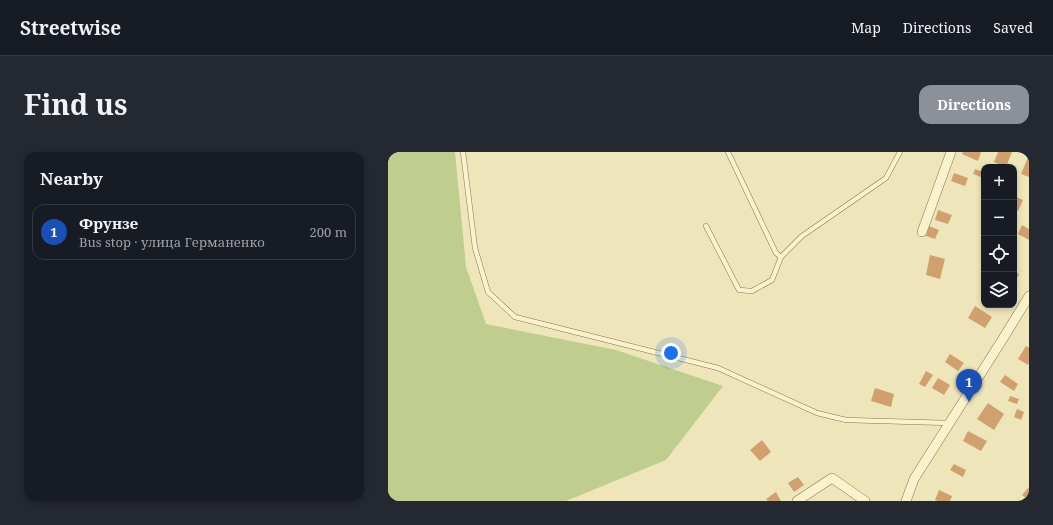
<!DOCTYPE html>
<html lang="en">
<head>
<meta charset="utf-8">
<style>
	body { margin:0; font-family:"Noto Serif",serif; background:#242831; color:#f1f3f6 }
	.controls { position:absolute; right:12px; top:12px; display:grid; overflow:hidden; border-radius:8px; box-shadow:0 2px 6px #0003 }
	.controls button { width:36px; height:36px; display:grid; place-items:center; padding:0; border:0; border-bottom:1px solid #363941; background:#171b24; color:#f1f3f6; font:20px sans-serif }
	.you { position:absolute; left:283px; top:201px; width:14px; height:14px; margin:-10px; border:3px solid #fff; border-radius:50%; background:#1a73e8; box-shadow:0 0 0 6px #1a73e833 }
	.badge { display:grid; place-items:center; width:26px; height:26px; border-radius:50%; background:#8c9099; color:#fff; font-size:13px; font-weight:700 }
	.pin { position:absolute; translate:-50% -33px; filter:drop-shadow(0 1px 2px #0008) }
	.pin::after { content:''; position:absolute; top:21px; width:14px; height:12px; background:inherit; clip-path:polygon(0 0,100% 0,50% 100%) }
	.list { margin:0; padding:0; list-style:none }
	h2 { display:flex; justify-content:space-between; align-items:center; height:52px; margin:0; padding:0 16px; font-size:17px }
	h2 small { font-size:13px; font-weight:400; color:#9ea1a6 }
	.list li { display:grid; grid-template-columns:26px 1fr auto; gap:12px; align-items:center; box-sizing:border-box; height:56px; margin:0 8px 8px; padding:0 8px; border:1px solid #363941; border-radius:12px }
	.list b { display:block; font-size:15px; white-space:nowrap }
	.list p { margin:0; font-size:13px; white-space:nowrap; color:#9ea1a6 }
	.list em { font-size:13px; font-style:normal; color:#9ea1a6 }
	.icon { flex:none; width:22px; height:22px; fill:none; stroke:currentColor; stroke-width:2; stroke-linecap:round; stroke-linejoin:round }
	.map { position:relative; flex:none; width:641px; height:349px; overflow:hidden; border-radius:12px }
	header { display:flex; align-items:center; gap:24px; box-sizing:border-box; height:56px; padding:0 20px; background:#171b24; border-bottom:1px solid #363941 }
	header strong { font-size:19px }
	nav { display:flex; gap:22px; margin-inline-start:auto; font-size:14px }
	.intro { display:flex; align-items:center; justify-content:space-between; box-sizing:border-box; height:96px; padding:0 24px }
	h1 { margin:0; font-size:28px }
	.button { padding:10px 18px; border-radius:12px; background:#8c9099; color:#fff; font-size:14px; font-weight:700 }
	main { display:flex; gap:24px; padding:0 24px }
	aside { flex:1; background:#171b24; border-radius:12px; box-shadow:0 2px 6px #0003 }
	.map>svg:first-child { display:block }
</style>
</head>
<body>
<header>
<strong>Streetwise</strong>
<nav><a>Map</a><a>Directions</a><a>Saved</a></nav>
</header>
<div class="intro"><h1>Find us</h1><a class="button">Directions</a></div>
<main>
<aside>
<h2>Nearby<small></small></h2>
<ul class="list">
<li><span class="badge" style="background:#1a4fb4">1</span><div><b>Фрунзе</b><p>Bus stop · улица Германенко</p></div><em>200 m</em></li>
</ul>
</aside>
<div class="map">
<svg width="641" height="349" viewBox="0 0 641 349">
	<rect width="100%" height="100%" fill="#efe5ba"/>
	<path fill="#bfcd8e" d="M0,0H67L78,115L98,172L228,198L335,234L278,308L178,349H0Z"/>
	<g fill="#d0a16e">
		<path d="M575,0H593L590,9L574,2Z"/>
		<path d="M610,0H624L618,15L606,10Z"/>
		<path d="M641,3V25L633,22Z"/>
		<path d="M587,17L595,20L593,25L585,22Z"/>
		<path d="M566,21L580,26L577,34L563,29Z"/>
		<path d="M626,44L635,48L630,59L626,57Z"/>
		<path d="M550,58L564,63L560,72L547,68Z"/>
		<path d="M634,73L641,77V88L630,82Z"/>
		<path d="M541,74L551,78L547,87L538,84Z"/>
		<path d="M542,103L557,107L552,127L538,123Z"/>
		<path d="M626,119L631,122L626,132Z"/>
		<path d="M587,154L604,165L597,176L580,166Z"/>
		<path d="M638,194L641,196V211L640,213L630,207Z"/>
		<path d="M562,202L576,211L570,219L557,210Z"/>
		<path d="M538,219L545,223L537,235L531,232Z"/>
		<path d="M617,223L630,232L626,239L612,230Z"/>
		<path d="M550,226L562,233L556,243L544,236Z"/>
		<path d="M487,236L506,242L503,255L483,249Z"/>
		<path d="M622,244L631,247L629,252L620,249Z"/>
		<path d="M600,251L616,262L606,278L589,267Z"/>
		<path d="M629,257L636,260L633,268L626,265Z"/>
		<path d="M580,279L599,289L593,299L575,289Z"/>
		<path d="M374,288L383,300L372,309L362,298Z"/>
		<path d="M566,312L578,318L575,325L562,318Z"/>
		<path d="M410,325L416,333L406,340L400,331Z"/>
		<path d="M641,335V348L634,343Z"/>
		<path d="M551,338L564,344L562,349H550L547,348Z"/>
		<path d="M388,340L393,349H380L378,347Z"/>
	</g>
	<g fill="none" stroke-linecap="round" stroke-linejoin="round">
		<defs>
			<g id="service">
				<path d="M75,0L87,96L100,140L127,165L330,216L429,261L458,268L561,271"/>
				<path d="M340,0L388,101L393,105"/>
				<path d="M318,74L351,138L364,139L384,128L393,105L414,84L498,26L512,0"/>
			</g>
			<g id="minor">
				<path d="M534,80L563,0"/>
				<path d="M409,349L444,326L477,349"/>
				<path d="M518,349L526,327L616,185L641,144"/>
			</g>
		</defs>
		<use href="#service" stroke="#867454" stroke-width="5.5"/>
		<use href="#minor" stroke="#867454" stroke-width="10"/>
		<use href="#service" stroke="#faf2cd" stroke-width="4.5"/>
		<use href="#minor" stroke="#faf2cd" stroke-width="9"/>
	</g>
</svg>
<div class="controls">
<button>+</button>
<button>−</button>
<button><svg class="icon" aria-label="locate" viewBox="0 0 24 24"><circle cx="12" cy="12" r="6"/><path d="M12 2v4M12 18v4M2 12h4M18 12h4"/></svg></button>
<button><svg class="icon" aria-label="layers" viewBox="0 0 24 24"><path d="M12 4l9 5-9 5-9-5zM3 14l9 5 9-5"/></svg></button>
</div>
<div class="you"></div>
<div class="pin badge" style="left:581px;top:250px;background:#1a4fb4">1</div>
</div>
</main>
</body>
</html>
